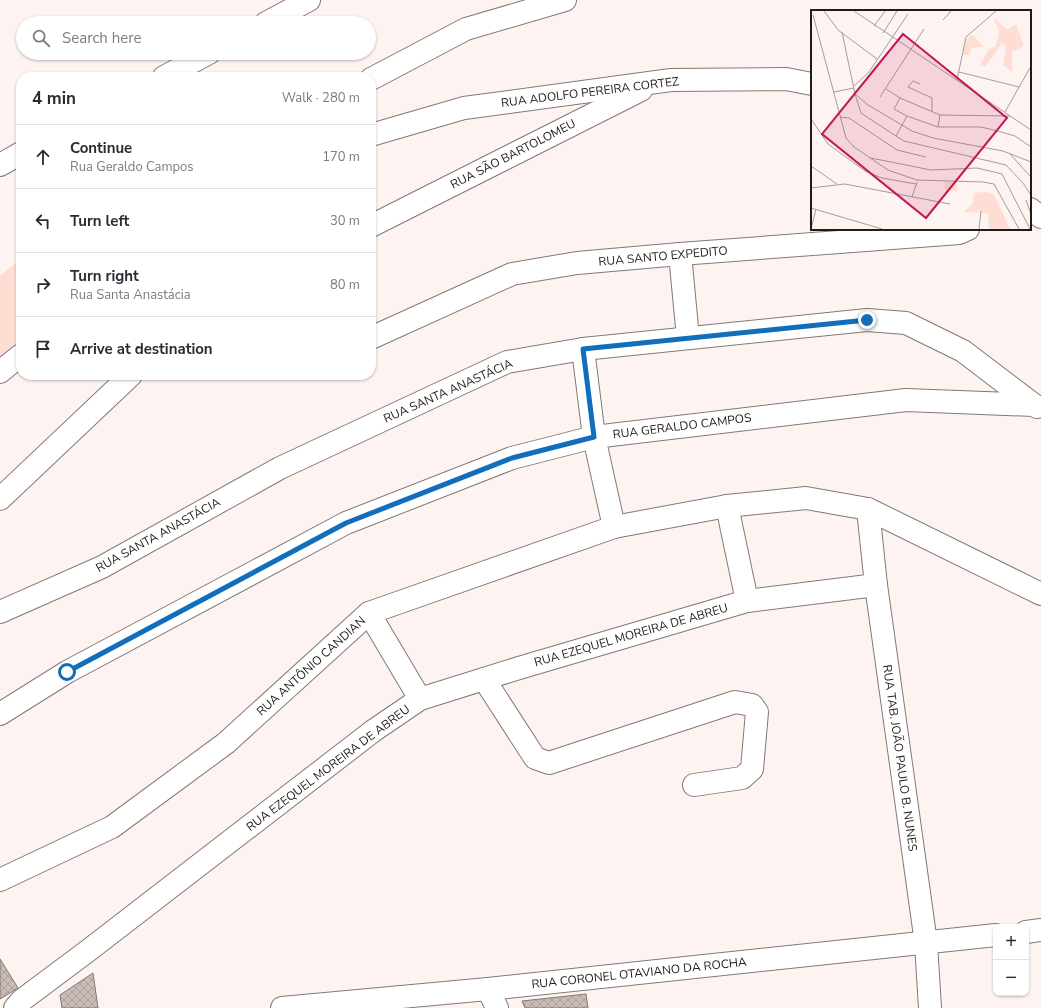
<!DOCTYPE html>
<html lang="en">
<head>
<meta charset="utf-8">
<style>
	body { margin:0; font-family:"Nunito Sans",sans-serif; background:#f2f2f3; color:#2b2b33 }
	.controls { position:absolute; right:12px; bottom:12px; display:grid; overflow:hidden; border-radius:8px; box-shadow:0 1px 3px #0004 }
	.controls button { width:36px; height:36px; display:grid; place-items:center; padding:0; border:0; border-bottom:1px solid #e1e1e2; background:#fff; color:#2b2b33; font:20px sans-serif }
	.stop { position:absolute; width:12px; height:12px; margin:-9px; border:3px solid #126ebb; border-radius:50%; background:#fff }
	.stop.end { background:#126ebb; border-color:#fff; box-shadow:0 1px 4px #0008 }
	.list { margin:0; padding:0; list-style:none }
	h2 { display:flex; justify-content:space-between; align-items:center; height:52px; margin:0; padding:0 16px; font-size:17px }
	h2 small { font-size:13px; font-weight:400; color:#7c7c81 }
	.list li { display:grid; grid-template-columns:26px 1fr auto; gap:12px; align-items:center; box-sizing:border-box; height:64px; padding:0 16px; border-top:1px solid #e1e1e2 }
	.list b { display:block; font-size:15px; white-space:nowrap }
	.list p { margin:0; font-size:13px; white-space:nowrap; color:#7c7c81 }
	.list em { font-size:13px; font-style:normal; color:#7c7c81 }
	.icon { flex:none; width:22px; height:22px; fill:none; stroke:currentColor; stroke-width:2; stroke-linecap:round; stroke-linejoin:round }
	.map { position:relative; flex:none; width:1041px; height:1008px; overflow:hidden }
	.search { position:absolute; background:#fff; box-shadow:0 1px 3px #0004; left:16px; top:16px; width:360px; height:44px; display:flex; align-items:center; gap:10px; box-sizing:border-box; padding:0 14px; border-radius:22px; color:#7c7c81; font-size:15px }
	.panel { position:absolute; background:#fff; box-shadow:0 1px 3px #0004; left:16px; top:72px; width:360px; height:308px; border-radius:16px }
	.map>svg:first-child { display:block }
</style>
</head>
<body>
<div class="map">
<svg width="1041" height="1008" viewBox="0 0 1041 1008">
	<defs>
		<pattern id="building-cross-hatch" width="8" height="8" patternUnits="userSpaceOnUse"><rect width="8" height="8" fill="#c9bbb6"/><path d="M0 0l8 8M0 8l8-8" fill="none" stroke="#aca09c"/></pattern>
	</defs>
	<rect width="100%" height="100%" fill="#fdf4f1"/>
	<path fill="#feded3" d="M18,261L21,265V343L0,360V276Z"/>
	<g fill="url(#building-cross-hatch)" stroke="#857773">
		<path d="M0,959L18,988L0,999Z"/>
		<path d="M93,973L98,1008H62L60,995Z"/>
		<path d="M586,994L588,1008H525L522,1001Z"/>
	</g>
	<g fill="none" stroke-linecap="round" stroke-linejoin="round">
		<defs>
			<g id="minor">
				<path d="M266,23L309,0"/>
				<path d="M164,77L209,53"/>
				<path d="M371,79L466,29L565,0"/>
				<path d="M371,135L464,108L671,80L786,79L812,84"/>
				<path d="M0,165L21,153"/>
				<path d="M1030,209L1041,217"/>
				<path d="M371,226L641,90"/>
				<path d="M680,254L688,338"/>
				<path d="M371,338L512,274L577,263L680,254L959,233L968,229"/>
				<path d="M583,349L594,437L614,527"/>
				<path d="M0,372L21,355"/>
				<path d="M0,499L131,375"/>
				<path d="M727,506L747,601"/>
				<path d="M868,509L876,585L926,943L930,1008"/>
				<path d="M0,612L102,567L280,468L507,362L583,349L867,320L906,323L963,351L1034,405"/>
				<path d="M369,613L420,699"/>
				<path d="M484,679L535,758L549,763L735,702L752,705L757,712L752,769L742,778L694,785"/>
				<path d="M0,714L67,672L346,523L512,458L594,437L906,400L1034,405L1037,407"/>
				<path d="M0,880L112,827L226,743L369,613L614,527L727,506L806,498L868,509L1041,594"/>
				<path d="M1026,932L1041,930"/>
				<path d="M488,989L497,1008"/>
				<path d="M15,1008L22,1000L89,950L373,731L420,699L519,668L747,601L876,585"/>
				<path d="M282,1008L488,989L996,935"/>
			</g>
		</defs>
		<use href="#minor" stroke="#857873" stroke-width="24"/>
		<use href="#minor" stroke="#fff" stroke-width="22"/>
	</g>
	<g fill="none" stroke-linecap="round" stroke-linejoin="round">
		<path stroke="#126ebb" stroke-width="5" d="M67,672L346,523L512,458L594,437L583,349L867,320"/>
	</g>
	<g text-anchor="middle" stroke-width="3.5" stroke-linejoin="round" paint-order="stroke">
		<g font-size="12" fill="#201b19" stroke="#fff">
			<text transform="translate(590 92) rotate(-7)" y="4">RUA ADOLFO PEREIRA CORTEZ</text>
			<text transform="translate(513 154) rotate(-27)" y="4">RUA SÃO BARTOLOMEU</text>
			<text transform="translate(663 256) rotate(-5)" y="4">RUA SANTO EXPEDITO</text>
			<text transform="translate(448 391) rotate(-24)" y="4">RUA SANTA ANASTÁCIA</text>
			<text transform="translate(682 426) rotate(-7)" y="4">RUA GERALDO CAMPOS</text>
			<text transform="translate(158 535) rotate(-29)" y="4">RUA SANTA ANASTÁCIA</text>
			<text transform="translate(631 635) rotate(-16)" y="4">RUA EZEQUEL MOREIRA DE ABREU</text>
			<text transform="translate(311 666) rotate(-42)" y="4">RUA ANTÔNIO CANDIAN</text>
			<text transform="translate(900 758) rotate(82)" y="4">RUA TAB. JOÃO PAULO B. NUNES</text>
			<text transform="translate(328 768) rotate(-37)" y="4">RUA EZEQUEL MOREIRA DE ABREU</text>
			<text transform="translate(639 973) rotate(-6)" y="4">RUA CORONEL OTAVIANO DA ROCHA</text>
		</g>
	</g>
	<g transform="translate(811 10)">
		<rect width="220" height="220" fill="#fdf4f1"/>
		<path d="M185,9L194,18L198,19L205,14L213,36L201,42V62L192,55L195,36L191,33L174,57L169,55L178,39L185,36L188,20L183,10ZM161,24L173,37L161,38L158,45H152L154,31ZM173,182L183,184L199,219H178L177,203L153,202L162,193L163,183Z" fill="#feded3"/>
		<path d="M134,172H146V181H134Z" fill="#feded3"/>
		<path fill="none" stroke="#a59d9b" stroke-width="1" d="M13,1L27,20L66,49M43,1L220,120M2,5L35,128L43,137L77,160L106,170L172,172L183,174L208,219M132,10L140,1M63,16L74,1M31,22L44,84L57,95L101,121L122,128L192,141L220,152M72,23L86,1M148,62L208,77M146,70L155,27L185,1M109,74L102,71L97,77L121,88V101M42,77L58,62L97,4M75,79L89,88L129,105L199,106M23,82L43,78M44,84L50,103L85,126L93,131L195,155L212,173L220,185M69,87L113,19M89,88L83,99L96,106L127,117H170L187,121L204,126L220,137M194,102L220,56M29,107L38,108L86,140L115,147M0,109L17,134L54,161L71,168L105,174M127,117L129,105M85,126L96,106M198,143L220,167M60,148L120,160L166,158L191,164L219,219M0,156L26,174M0,178L34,174L139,194M101,187L106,172M215,190L220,204M0,198L71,219M0,219L5,199M168,219L170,201"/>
		<path fill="#c2185b" fill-opacity="0.15" stroke="#c2185b" stroke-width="2" d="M92,24L196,108L115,208L11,124Z"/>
		<rect width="220" height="220" fill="none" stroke="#201b19" stroke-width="2"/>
	</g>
</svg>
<div class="controls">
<button>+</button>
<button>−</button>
</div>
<div class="stop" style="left:67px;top:672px"></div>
<div class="stop end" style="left:867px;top:320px"></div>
<div class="search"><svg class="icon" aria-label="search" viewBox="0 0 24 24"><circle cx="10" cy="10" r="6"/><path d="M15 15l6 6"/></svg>Search here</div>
<section class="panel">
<h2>4 min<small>Walk · 280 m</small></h2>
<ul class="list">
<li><svg class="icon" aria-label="ahead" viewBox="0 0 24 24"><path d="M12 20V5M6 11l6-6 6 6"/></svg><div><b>Continue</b><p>Rua Geraldo Campos</p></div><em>170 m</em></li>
<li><svg class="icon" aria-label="left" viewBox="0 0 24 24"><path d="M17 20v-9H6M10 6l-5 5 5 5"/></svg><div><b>Turn left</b></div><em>30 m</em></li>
<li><svg class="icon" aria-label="right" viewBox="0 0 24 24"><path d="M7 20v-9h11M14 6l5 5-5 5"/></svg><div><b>Turn right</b><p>Rua Santa Anastácia</p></div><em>80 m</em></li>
<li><svg class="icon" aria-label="arrive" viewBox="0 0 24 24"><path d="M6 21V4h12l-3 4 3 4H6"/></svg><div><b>Arrive at destination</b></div></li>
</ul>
</section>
</div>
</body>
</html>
